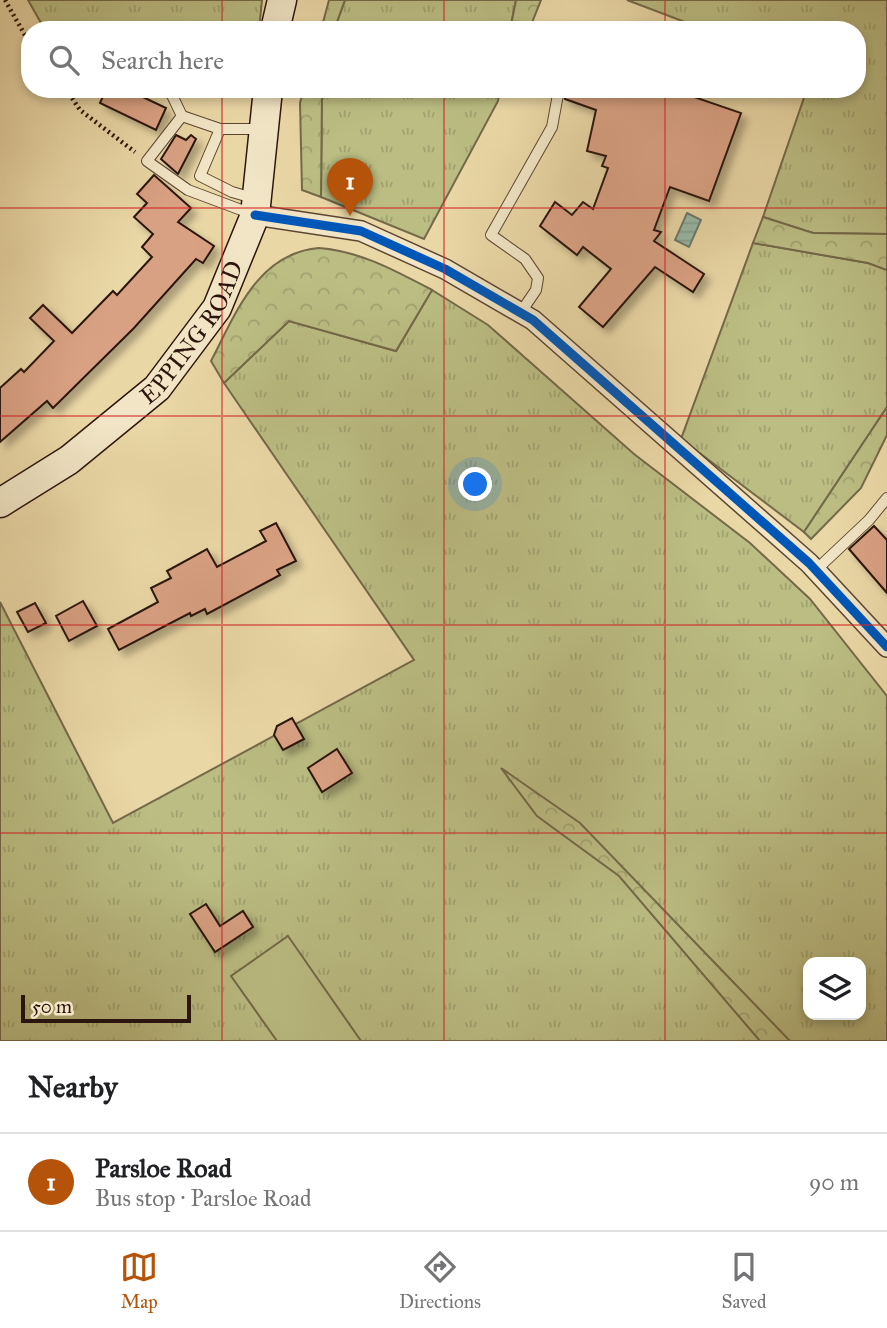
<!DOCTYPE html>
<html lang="en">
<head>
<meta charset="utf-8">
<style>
	body { margin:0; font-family:"IM FELL Great Primer",serif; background:#f6f6f6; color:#202124 }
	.controls { position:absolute; right:21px; bottom:21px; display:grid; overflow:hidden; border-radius:14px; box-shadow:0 4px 10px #0003 }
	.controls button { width:63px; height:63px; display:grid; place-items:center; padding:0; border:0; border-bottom:2px solid #e0e0e0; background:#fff; color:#202124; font:35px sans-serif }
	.scale { position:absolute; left:21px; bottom:18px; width:170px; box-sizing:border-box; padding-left:7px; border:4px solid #2c150c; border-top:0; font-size:19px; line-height:24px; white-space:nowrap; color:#2c150c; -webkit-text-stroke:5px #f1e5c5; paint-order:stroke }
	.you { position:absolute; left:476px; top:485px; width:24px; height:24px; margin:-18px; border:5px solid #fff; border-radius:50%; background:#1a73e8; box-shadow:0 0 0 10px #1a73e833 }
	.badge { display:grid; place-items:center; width:46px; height:46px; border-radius:50%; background:#b45309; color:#fff; font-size:23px; font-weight:700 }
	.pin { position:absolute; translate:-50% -58px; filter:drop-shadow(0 2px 4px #0008) }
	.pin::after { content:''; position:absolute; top:37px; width:24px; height:21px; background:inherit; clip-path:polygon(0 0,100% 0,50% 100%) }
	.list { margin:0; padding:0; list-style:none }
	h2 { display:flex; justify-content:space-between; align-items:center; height:91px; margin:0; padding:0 28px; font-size:30px }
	h2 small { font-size:23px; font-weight:400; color:#757577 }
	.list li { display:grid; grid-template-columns:46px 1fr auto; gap:21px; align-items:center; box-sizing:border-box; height:98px; padding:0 28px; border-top:2px solid #e0e0e0 }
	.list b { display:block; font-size:26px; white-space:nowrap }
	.list p { margin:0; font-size:23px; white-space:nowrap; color:#757577 }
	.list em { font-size:23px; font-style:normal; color:#757577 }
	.icon { flex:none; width:38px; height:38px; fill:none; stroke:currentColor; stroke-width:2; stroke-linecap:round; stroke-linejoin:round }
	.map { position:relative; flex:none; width:887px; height:1041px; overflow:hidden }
	.search { position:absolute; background:#fff; box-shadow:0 4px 10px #0003; left:21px; right:21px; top:21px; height:77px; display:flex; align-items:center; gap:18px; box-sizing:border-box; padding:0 24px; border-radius:28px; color:#757577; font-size:26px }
	.sheet { height:189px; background:#fff }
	nav { display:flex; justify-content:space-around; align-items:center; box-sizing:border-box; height:98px; border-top:2px solid #e0e0e0; background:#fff; font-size:19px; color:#757577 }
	nav a { display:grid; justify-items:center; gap:4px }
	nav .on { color:#b45309 }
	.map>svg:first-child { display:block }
</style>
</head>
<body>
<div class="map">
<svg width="887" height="1041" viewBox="0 0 887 1041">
	<defs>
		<pattern id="grass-tufts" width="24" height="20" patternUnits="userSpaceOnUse" patternTransform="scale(1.75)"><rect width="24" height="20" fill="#bbbd83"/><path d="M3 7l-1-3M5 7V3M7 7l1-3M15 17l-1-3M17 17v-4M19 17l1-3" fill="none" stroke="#a1a270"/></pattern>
		<pattern id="forest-crowns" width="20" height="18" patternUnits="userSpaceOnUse" patternTransform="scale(1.75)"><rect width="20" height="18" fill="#bbbd83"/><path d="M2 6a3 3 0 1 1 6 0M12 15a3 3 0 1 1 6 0" fill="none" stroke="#a1a270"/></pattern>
		<pattern id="water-rules" width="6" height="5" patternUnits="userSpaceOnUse" patternTransform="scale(1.75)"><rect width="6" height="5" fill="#98baa8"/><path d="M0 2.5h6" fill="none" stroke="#839f8f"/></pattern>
		<filter id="shadow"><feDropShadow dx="6" dy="6" stdDeviation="3.5" flood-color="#0004"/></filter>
	</defs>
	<rect width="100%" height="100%" fill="#ead7a6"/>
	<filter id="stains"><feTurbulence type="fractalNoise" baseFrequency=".00286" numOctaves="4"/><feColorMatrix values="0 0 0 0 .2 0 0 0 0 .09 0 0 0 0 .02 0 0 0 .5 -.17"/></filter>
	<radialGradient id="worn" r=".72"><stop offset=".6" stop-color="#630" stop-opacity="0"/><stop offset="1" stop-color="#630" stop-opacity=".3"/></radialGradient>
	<g fill="url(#grass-tufts)" stroke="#746948" stroke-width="2" fill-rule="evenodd">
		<path d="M28,0H262L259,30H45Z"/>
		<path d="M345,0H516L510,30H334Z"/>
		<path d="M627,0H887V234L813,233L763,217L807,89H857V30H706Z"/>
		<path d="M322,89H500L498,101L424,239L321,197Z"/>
		<path d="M753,243L868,263L887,270V407L804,532L681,439Z"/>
		<path d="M432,290L488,325L634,454L750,543L810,599L887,696V1041H0V602L113,823L414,660L224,383L289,321L396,351ZM808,962H861V1015H808Z"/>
	</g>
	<g fill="url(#forest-crowns)" stroke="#746948" stroke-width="2">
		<path d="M329,0H345L334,30H321Z"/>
		<path d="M516,0H541L529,30H510Z"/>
		<path d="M304,89H322L321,197L302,190L300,103Z"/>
		<path d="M763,217L813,233L887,234V270L868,263L753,243Z"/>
		<path d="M319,248C360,251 396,271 432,290L396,351L289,321L224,383L211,361C236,313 258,253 319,248Z"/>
		<path d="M887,407V435L861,488L811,539L804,532Z"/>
		<path d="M501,768L580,823L790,1041H760L619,876L537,816Z"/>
	</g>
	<path fill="#bbbd83" stroke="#746948" stroke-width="2" d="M288,936L361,1041H277L231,976Z"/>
	<path fill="url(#water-rules)" stroke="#6d786a" stroke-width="2" d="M687,213L701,220L689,247L675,240Z"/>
	<g fill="#d9a183" stroke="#2c150c" stroke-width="2" filter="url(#shadow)">
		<path d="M106,89H126L166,108L156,130L100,103Z"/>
		<path d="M566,89H694L691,96L741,113L709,201L670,187L654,230L661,232L654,241L704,274L693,292L655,267L603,327L579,307L611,269L583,247L577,255L540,226L555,202L572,215L583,202L593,209L608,168L602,166L606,156L587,151L596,110L565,99Z"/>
		<path d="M176,135L186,140L191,135L196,139L178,174L161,159Z"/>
		<path d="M154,175L191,208L178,222L214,246L203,263L196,259L134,328L53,408L47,401L0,442V388L21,369L24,372L54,341L30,318L43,305L72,333L113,291L117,295L152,257L142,247L153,234L134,217L147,203L137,194Z"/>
		<path d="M276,523L296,561L277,570L280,575L207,614L205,609L191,616L190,613L119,650L108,629L158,602L151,588L171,578L167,571L207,549L217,567L266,541L260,531Z"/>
		<path d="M874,526L887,540V593L849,549Z"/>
		<path d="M83,601L97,626L69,641L56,616Z"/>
		<path d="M35,603L46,623L28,632L17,612Z"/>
		<path d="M292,718L304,739L283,750L274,735L277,726Z"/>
		<path d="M337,749L352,773L322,792L308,768Z"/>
		<path d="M206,904L220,926L243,911L253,927L215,952L190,914Z"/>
	</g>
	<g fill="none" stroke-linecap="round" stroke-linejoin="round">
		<defs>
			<g id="lane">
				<path d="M169,89L182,116"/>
				<path d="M220,129L200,176L232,192L253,198"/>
				<path d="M252,214L188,190L147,161L182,116L220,129H263"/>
				<path d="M521,312L536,290L538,278L525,259L491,235L552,127L559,89"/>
				<path d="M816,570L869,520L887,498"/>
			</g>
			<path id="street" d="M255,215L361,231L445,269L533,320L809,563L887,647"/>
			<g id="secondary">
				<path d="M275,30L282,0"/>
				<path id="s1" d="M0,503L69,460L157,388L217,308L255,215L268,89"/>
			</g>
		</defs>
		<use href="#lane" stroke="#5c4632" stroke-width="12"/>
		<use href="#street" stroke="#5c4632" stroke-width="22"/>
		<use href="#secondary" stroke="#2c150c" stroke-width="31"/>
		<g stroke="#2c150c" stroke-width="4.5" stroke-dasharray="2 3.5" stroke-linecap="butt">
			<path d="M5,0L30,44"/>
			<path d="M66,89L80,110L135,152"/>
		</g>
		<use href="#lane" stroke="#f1e5c5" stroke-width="10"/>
		<use href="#street" stroke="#f1e5c5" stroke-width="19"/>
		<use href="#secondary" stroke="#f1e5c5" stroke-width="28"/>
		<defs>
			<path id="cycleway" d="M255,215L361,231L445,269L533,320L809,563L887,647"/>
		</defs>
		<use href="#cycleway" stroke="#f1e5c5" stroke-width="13"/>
		<use href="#cycleway" stroke="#0057b8" stroke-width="9"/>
	</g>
	<path fill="none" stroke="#d62828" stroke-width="2" stroke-opacity="0.55" d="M222,0V30M444,0V30M665,0V30M222,89V1041M444,89V1041M665,89V1041M0,208H887M0,416H887M0,625H887M0,833H887"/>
	<g text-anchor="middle" stroke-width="7" stroke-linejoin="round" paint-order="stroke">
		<g font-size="24" fill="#2c150c" stroke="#f1e5c5">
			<text dy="8" stroke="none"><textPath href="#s1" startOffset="261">EPPING ROAD</textPath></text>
		</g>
	</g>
	<rect width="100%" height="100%" filter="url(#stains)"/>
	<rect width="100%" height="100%" fill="url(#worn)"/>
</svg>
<div class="controls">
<button><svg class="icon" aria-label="layers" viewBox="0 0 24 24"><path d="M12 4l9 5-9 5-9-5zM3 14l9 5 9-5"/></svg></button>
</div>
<div class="scale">50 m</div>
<div class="you"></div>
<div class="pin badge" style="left:350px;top:216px">1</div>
<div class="search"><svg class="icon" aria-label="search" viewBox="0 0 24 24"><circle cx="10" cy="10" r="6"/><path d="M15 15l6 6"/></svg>Search here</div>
</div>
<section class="sheet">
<h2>Nearby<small></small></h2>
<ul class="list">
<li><span class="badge">1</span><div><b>Parsloe Road</b><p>Bus stop · Parsloe Road</p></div><em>90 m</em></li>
</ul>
</section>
<nav>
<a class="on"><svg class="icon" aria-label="map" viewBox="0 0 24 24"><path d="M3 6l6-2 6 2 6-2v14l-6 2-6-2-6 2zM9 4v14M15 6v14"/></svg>Map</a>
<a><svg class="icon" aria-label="directions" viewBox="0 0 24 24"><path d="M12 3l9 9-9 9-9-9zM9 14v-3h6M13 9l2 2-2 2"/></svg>Directions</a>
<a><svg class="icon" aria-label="saved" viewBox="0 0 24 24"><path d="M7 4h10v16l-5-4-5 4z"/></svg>Saved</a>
</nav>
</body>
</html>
